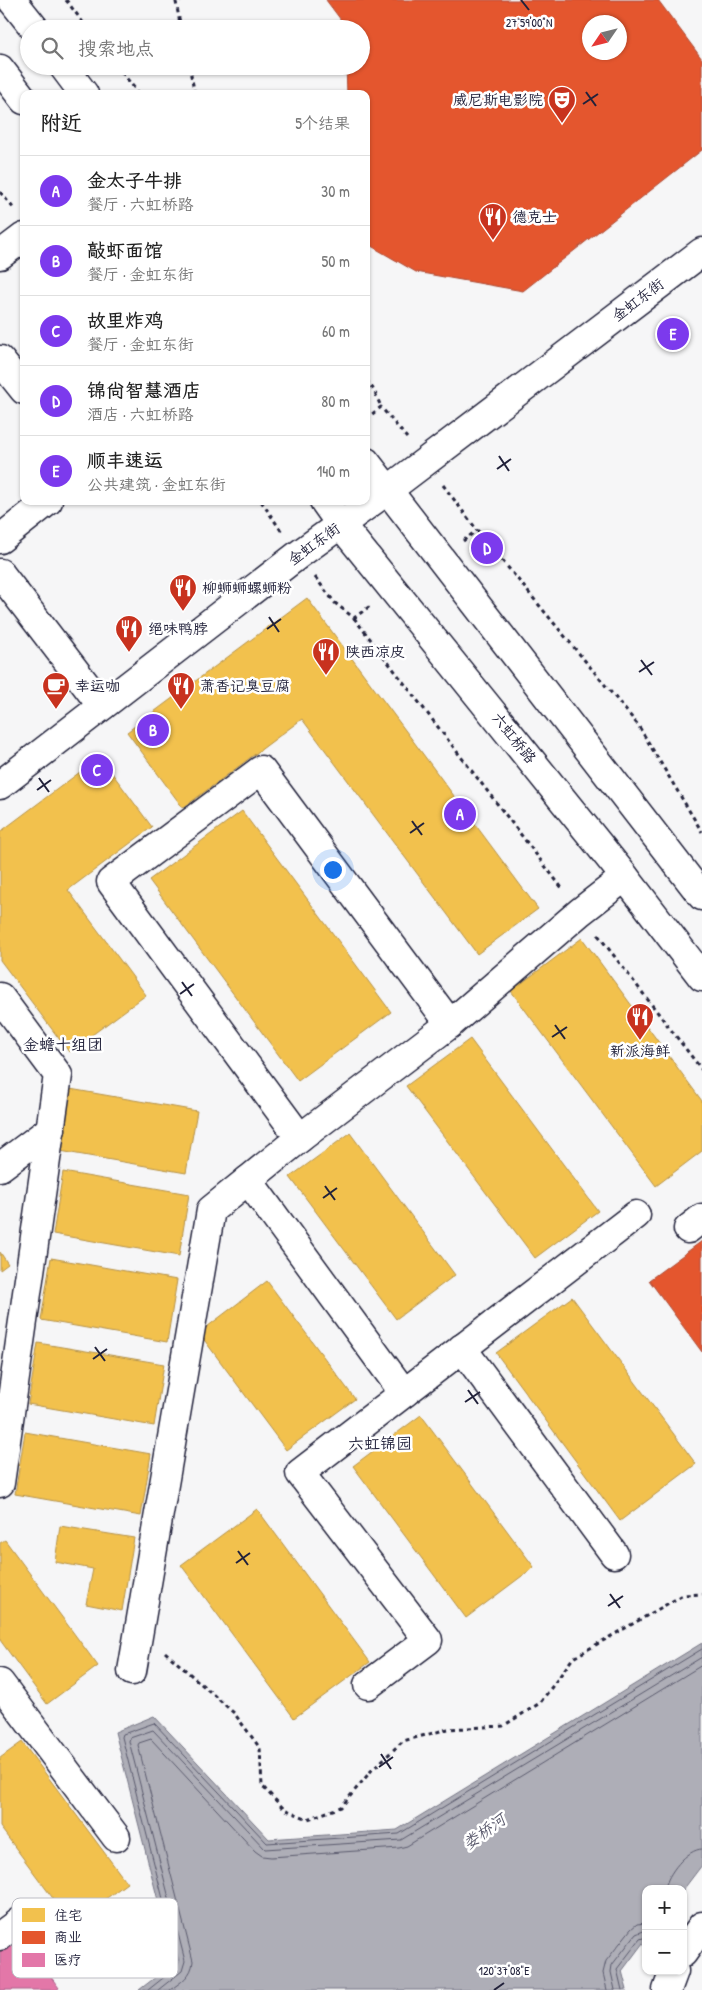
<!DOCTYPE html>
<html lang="zh">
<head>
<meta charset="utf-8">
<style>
	body { margin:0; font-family:"Patrick Hand","LXGW WenKai TC",sans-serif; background:#f2f2f2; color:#222 }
	.controls { position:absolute; right:15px; bottom:15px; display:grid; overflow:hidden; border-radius:10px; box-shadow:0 1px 4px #0004 }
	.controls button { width:45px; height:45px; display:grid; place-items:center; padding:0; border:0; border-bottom:1px solid #e0e0e0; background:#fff; color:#222; font:25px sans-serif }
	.compass { position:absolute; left:582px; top:15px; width:45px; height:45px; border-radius:50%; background:#fff; box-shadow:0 1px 4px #0004; rotate:235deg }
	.you { position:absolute; left:332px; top:869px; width:18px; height:18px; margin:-12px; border:4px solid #fff; border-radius:50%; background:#1a73e8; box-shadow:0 0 0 8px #1a73e833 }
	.badge { display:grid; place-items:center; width:32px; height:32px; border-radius:50%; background:#7c3aed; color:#fff; font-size:16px; font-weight:700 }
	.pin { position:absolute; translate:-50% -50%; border:2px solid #fff; box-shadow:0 1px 5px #0006 }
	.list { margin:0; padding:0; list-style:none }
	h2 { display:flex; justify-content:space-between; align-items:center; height:65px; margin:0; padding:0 20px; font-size:21px }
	h2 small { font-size:16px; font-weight:400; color:#767676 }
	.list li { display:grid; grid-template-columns:32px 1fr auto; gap:15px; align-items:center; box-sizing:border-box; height:70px; padding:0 20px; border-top:1px solid #e0e0e0 }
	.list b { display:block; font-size:19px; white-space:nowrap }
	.list p { margin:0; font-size:16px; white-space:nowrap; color:#767676 }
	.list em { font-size:16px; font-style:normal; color:#767676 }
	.icon { flex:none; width:28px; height:28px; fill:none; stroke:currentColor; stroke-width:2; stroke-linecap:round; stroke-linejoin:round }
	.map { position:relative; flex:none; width:702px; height:1990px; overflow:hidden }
	.search { position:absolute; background:#fff; box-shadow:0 1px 4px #0004; left:20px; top:20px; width:350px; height:55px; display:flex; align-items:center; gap:12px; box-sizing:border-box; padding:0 18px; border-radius:28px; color:#767676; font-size:19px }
	.panel { position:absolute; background:#fff; box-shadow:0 1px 4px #0004; left:20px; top:90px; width:350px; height:415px; border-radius:10px }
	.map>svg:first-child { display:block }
</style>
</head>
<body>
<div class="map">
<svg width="702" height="1990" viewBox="0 0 702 1990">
	<rect width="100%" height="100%" fill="#f6f6f7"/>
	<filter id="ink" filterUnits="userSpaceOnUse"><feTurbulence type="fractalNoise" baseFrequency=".02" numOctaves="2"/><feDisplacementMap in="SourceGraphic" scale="10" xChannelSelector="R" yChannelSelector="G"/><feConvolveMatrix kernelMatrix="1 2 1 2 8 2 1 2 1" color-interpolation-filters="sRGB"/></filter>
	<g filter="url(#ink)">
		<path fill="#aeaeb7" stroke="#767685" d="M702,1643V1865L683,1890L646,1889V1939L622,1971L627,1990H139L174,1963L115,1732L154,1716L269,1839L397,1830Z"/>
		<g fill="#f2c14e" stroke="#b49148">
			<path d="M307,598L538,909L477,954L302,719L183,808L127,732Z"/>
			<path d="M100,757L152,827L68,890L146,995L69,1052L0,960V832Z"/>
			<path d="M242,811L391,1012L298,1081L149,880Z"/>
			<path d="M582,938L702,1101V1151L656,1186L511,991Z"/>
			<path d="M470,1039L598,1211L535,1258L406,1086Z"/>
			<path d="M70,1089L197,1111L186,1173L60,1151Z"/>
			<path d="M350,1133L455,1275L396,1319L290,1177Z"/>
			<path d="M63,1172L189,1194L179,1256L53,1234Z"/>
			<path d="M0,1252L8,1264L0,1270Z"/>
			<path d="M51,1258L177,1280L167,1342L41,1320Z"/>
			<path d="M267,1281L355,1399L286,1450L199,1333Z"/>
			<path d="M572,1297L696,1464L620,1521L496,1353Z"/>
			<path d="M38,1343L164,1364L154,1426L28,1404Z"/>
			<path d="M421,1415L534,1567L466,1618L353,1466Z"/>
			<path d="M25,1432L151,1454L141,1516L15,1494Z"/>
			<path d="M257,1509L370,1662L294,1718L181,1565Z"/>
			<path d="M60,1526L134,1538L122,1611L86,1604L93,1569L55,1562Z"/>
			<path d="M5,1540L98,1666L47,1704L0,1640V1543Z"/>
			<path d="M22,1742L127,1883L72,1924L0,1827V1758Z"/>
		</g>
		<g fill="#e4572e" stroke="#aa4732" fill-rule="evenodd">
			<path d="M326,0H658L702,59V150L523,291L416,272L366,243V94H347L346,66H361V29H344V24ZM590,22H620V52H590Z"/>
			<path d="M702,1241V1352L649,1280Z"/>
		</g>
		<path fill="#e377a8" stroke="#a95e87" d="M20,1935L59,1988L56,1990H0V1950Z"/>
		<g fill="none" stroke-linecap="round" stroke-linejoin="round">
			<g stroke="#5a5a6d" stroke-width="1">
				<path d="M665,1889C667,1874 687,1849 702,1849"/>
				<path d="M148,1990L177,1967L179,1962L122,1737L123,1734L154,1723L267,1843L399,1834L702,1649"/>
				<path d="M158,1990L182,1971L185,1961L129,1741L130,1738L153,1730L265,1849L401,1840L702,1657"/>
				<path d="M170,1990C181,1982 192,1976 193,1961L138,1745L139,1743L151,1739L255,1851L262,1856L271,1857L399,1848L407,1846L702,1665"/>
				<path d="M607,1990L603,1973L606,1961L631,1929L637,1924L646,1923"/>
				<path d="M615,1990L611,1972L612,1965L636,1934L646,1930"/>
				<path d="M622,1990L617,1969L640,1939L646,1937"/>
			</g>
			<defs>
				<g id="minor">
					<path d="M0,255L24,237"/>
					<path d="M0,360L24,390"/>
					<path d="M0,539L48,501"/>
					<path d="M0,573L102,706"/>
					<path d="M0,785L298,555L388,490L702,252"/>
					<path d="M0,997L58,1075L0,1483"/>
					<path d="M300,1138L111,882L261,770L450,1024"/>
					<path d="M0,1167L51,1129"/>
					<path d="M248,1180L404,1393"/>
					<path d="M688,1229L702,1218"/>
					<path d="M462,1348L614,1554"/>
					<path d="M132,1671L211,1210L300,1138L450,1024L580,912L625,877"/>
					<path d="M0,1683L116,1837"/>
					<path d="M368,1685L428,1640L300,1473L636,1215"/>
					<path d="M0,1936L27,1916"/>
					<path d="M683,1953L702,1926"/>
					<path d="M667,1990L674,1971"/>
				</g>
				<g id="major">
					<path d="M12,0L35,29"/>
					<path d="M63,66L84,94"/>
					<path d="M0,69L24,100"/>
					<path d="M366,462L702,896"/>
					<path d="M324,501L341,525L625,877L702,977"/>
				</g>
			</defs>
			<use href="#minor" stroke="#22223b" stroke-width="31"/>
			<use href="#major" stroke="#22223b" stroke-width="31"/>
			<g stroke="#22223b" stroke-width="3" stroke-dasharray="4 4" stroke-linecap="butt">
				<path d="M66,0L88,29"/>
				<path d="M181,29L176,2L184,0"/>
				<path d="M117,66L139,94"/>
				<path d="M189,66L195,94"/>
				<path d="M0,192L15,210"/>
				<path d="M366,380L374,390L381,407"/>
				<path d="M366,419L381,407L407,438"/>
				<path d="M443,485L477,530L638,725L702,832"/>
				<path d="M261,501L282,532"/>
				<path d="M463,541L477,530"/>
				<path d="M315,577L335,603L354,618L370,606"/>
				<path d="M354,618L562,888"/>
				<path d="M598,935L702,1070"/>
				<path d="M165,1652L234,1713L260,1748L262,1786L284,1809L308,1819L341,1807L371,1771L403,1741L448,1729L503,1726L540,1703L573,1658L683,1595L702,1594"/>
			</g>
			<use href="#minor" stroke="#fff" stroke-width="28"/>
			<use href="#major" stroke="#fff" stroke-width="28"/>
		</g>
	</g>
	<path fill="none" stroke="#22223b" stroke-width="2" d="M521,0L529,10M586,92L596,106M583,104L598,94M499,456L509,471M497,469L511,459M269,617L279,632M267,629L281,619M641,660L652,675M639,672L654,662M39,778L49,792M37,790L51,780M412,821L422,835M410,833L424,823M182,982L192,996M180,994L194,984M555,1025L565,1039M552,1037L567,1027M325,1186L335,1200M323,1198L337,1188M95,1347L105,1361M93,1359L107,1349M468,1390L478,1404M465,1402L480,1392M238,1551L248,1565M236,1563L250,1553M610,1594L620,1608M608,1606L623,1596M381,1754L391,1769M379,1767L393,1757M494,1990L504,1983"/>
	<defs>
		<symbol id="theatre-pin" viewBox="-11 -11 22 30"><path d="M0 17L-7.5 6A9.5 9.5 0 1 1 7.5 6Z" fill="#c8321e" stroke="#fff"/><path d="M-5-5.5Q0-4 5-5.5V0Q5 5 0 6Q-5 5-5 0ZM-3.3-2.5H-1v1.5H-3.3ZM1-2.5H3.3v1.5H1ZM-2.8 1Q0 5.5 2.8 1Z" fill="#fff"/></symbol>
		<symbol id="restaurant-pin" viewBox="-11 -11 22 30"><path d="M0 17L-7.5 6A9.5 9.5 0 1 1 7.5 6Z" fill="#c8321e" stroke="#fff"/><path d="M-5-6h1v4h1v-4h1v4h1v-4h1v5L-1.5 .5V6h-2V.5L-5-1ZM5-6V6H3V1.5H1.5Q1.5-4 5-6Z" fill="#fff"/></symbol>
		<symbol id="cafe-pin" viewBox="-11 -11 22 30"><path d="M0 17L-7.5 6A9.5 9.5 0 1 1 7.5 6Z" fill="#c8321e" stroke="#fff"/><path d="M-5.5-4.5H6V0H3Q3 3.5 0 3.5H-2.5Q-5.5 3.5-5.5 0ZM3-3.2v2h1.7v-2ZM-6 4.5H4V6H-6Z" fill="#fff"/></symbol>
	</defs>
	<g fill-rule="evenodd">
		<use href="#theatre-pin" x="546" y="84" width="32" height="43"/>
		<use href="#restaurant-pin" x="477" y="201" width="32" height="43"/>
		<use href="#restaurant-pin" x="167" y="572" width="32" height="43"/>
		<use href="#restaurant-pin" x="113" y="613" width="32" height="43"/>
		<use href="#restaurant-pin" x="310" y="636" width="32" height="43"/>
		<use href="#cafe-pin" x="40" y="670" width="32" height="43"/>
		<use href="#restaurant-pin" x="165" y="670" width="32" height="43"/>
		<use href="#restaurant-pin" x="624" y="1001" width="32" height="43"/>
	</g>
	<g text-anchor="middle" stroke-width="5" stroke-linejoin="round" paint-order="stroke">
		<g font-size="15" fill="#22223b" stroke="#fff" text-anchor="start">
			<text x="543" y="105" text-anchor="end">威尼斯电影院</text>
			<text x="512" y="222">德克士</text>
			<text x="202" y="593">柳蛳蛳螺蛳粉</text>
			<text x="148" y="634">绝味鸭脖</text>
			<text x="345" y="657">陕西凉皮</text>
			<text x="75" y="691">幸运咖</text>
			<text x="200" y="691">萧香记臭豆腐</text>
			<text x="640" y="1056" text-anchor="middle">新派海鲜</text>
		</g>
		<g font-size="15" fill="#22223b" stroke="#fff">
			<text transform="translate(638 300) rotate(-37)" y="5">金虹东街</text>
			<text transform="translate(314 544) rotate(-36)" y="5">金虹东街</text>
			<text transform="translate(514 738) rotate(51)" y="5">六虹桥路</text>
		</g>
		<g font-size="16" fill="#22223b" stroke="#fff">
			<text x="63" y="1050">金蟾十组团</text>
			<text x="380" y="1449">六虹锦园</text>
		</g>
		<g font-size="16" font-style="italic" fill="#5a5a6d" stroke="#fff">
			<text transform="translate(484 1831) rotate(-36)" y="6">娄桥河</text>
		</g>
	</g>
	<rect x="12" y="1898" width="166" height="80" rx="8" fill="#fff" stroke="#bdbdc4" stroke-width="1"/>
	<rect x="22" y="1908" width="23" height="14" fill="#f2c14e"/>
	<rect x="22" y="1931" width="23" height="13" fill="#e4572e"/>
	<rect x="22" y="1953" width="23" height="14" fill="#e377a8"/>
	<g font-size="14" fill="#22223b">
		<text x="54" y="1920">住宅</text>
		<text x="54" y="1942">商业</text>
		<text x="54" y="1965">医疗</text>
	</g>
	<g font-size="12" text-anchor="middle" fill="#22223b" stroke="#fff" stroke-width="5" stroke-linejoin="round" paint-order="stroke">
		<text x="529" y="27">27°59'00"N</text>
		<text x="504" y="1975">120°37'08"E</text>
	</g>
</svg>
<div class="controls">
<button>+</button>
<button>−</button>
</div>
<svg class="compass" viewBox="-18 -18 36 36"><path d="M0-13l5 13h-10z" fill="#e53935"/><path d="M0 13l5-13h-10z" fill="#767676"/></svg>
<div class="you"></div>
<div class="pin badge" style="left:460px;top:814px">A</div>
<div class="pin badge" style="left:153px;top:730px">B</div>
<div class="pin badge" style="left:97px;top:770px">C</div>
<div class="pin badge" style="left:487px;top:548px">D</div>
<div class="pin badge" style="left:673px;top:334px">E</div>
<div class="search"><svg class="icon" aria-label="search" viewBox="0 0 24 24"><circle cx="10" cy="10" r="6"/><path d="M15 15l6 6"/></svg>搜索地点</div>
<section class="panel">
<h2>附近<small>5个结果</small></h2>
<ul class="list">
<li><span class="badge">A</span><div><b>金太子牛排</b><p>餐厅 · 六虹桥路</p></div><em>30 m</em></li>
<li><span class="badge">B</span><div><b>敲虾面馆</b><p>餐厅 · 金虹东街</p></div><em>50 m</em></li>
<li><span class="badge">C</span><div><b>故里炸鸡</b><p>餐厅 · 金虹东街</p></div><em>60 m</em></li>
<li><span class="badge">D</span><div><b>锦尚智慧酒店</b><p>酒店 · 六虹桥路</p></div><em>80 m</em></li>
<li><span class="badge">E</span><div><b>顺丰速运</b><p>公共建筑 · 金虹东街</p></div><em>140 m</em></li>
</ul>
</section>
</div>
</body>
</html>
